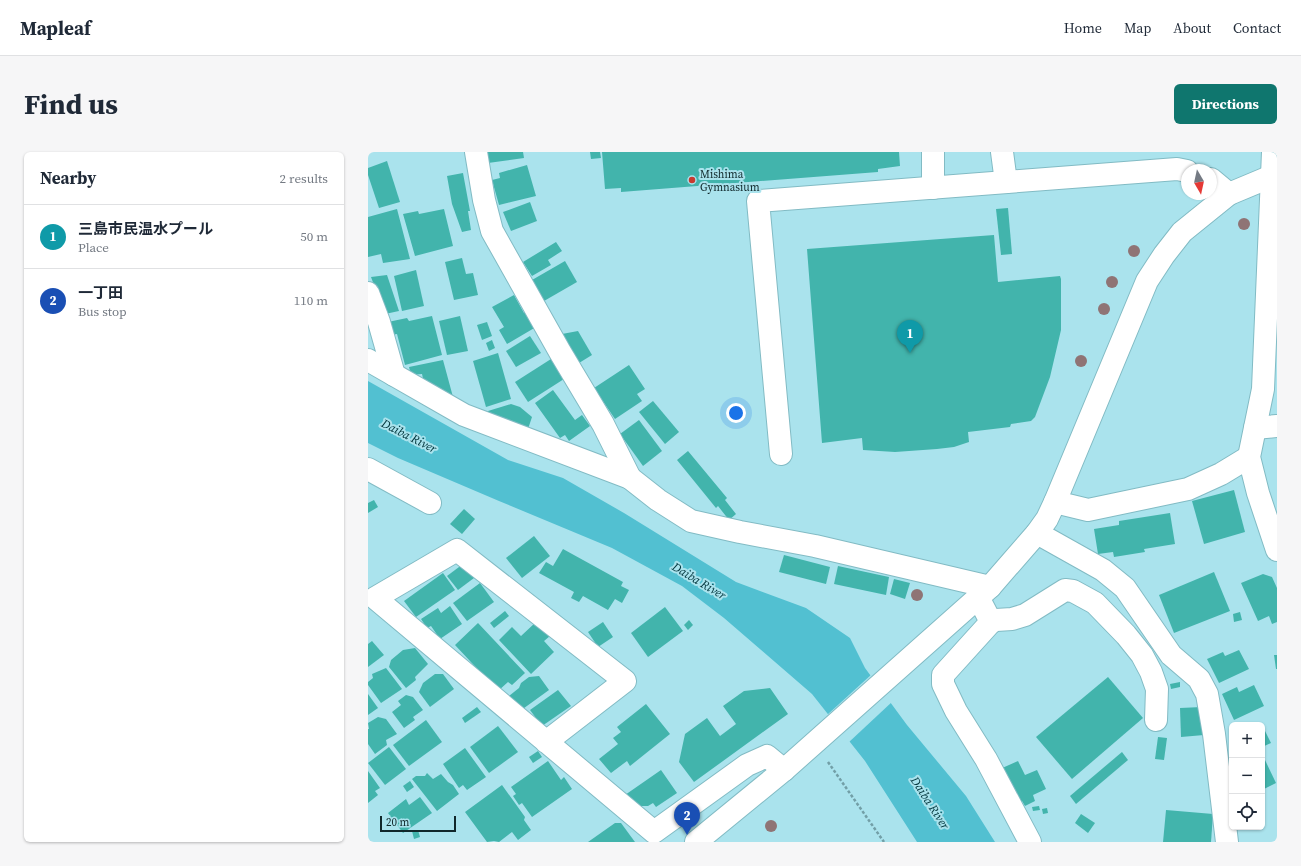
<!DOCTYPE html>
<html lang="en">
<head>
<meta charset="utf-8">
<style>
	body { margin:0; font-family:"Source Serif 4","Noto Sans JP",serif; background:#f6f6f7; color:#1f2937 }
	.controls { position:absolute; right:12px; bottom:12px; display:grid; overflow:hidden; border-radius:6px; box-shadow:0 1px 3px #0004 }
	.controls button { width:36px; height:36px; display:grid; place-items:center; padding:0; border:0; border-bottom:1px solid #e0e1e3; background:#fff; color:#1f2937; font:20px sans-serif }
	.compass { position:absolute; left:813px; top:12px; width:36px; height:36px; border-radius:50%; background:#fff; box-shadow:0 1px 3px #0004; rotate:171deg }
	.scale { position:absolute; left:12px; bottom:10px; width:76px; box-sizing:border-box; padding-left:4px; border:2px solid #10282b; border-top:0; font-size:11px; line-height:14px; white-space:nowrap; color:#10282b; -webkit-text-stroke:3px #aae3ed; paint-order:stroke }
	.you { position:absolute; left:368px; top:261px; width:14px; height:14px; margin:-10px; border:3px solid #fff; border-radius:50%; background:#1a73e8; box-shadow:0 0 0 6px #1a73e833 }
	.badge { display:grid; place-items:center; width:26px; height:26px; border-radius:50%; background:#0f766e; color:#fff; font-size:13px; font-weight:700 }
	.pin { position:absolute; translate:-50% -33px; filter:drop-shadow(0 1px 2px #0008) }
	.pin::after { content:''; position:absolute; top:21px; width:14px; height:12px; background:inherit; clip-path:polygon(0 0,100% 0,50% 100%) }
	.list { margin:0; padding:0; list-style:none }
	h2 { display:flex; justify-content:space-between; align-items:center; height:52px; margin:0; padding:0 16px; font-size:17px }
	h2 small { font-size:13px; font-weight:400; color:#747a83 }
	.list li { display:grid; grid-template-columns:26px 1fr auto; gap:12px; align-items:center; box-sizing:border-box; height:64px; padding:0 16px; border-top:1px solid #e0e1e3 }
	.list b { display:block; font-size:15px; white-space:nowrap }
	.list p { margin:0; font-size:13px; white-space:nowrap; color:#747a83 }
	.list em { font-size:13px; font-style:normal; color:#747a83 }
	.icon { flex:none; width:22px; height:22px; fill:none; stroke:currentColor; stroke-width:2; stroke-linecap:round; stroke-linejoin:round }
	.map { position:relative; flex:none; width:909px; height:690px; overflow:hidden; border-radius:6px }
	header { display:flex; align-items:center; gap:24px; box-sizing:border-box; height:56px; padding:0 20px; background:#fff; border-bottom:1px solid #e0e1e3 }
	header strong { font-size:19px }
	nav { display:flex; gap:22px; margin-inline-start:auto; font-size:14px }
	.intro { display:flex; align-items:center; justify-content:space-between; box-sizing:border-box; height:96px; padding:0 24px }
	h1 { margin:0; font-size:28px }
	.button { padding:10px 18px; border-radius:6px; background:#0f766e; color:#fff; font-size:14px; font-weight:700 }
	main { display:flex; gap:24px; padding:0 24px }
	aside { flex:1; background:#fff; border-radius:6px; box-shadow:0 1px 3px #0004 }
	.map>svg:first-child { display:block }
</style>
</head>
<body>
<header>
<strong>Mapleaf</strong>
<nav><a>Home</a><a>Map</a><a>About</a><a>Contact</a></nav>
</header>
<div class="intro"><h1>Find us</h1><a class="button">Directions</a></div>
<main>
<aside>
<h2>Nearby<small>2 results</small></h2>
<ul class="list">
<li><span class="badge" style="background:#0f9aa8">1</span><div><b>三島市民温水プール</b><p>Place</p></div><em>50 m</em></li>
<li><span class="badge" style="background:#1a4fb4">2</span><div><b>一丁田</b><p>Bus stop</p></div><em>110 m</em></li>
</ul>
</aside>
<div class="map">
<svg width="909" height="690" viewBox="0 0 909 690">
	<rect width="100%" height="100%" fill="#aae3ed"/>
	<path fill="#52c0d1" d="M0,229L140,308L195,326L256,361L368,430L438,456L482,486L497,516L539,573L598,644L627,690H549L497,609L444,542L356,466L314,434L244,396L131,349L30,306L0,291Z"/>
	<path fill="#aae3ed" d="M504,522L525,549L480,591L459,563Z"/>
	<g fill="#42b4ac">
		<path d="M119,0H155L156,6L120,11Z"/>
		<path d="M222,0H232L233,6L223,7Z"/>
		<path d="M234,0H531L532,14L510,17V20L253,40V36L237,37Z"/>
		<path d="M19,9L32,50L11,56L0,23V16Z"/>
		<path d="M159,13L168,44L131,53L124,28L132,26L131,21Z"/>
		<path d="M95,21L102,59H100L103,78L94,80L84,52L79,24Z"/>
		<path d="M162,50L169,69L143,79L135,60Z"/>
		<path d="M640,56L644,102L633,103L628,57Z"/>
		<path d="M29,57L42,107L15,111L13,102L0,105V65Z"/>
		<path d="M76,57L85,94L47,104L35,62L50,59L51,62Z"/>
		<path d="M626,83L630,130L692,124L693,127V178L682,225L667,265L663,269L643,272L642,275L600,280L601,290L586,295L569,297L527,300L495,298L494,286L454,291L439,97Z"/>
		<path d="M188,90L194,99L180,108L183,113L164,124L155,110Z"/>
		<path d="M94,106L98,122L105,121L110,143L86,148L77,110Z"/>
		<path d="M197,109L209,130L176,149L164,128Z"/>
		<path d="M48,118L56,154L34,159L26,124Z"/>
		<path d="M19,123L31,159L17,162L3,125Z"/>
		<path d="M146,143L156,161L159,160L168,175L139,192L131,178L136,175L124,155Z"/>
		<path d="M64,164L74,203L37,213L29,182L23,183L20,170L39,166L41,169Z"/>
		<path d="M92,164L100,199L79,203L71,169Z"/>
		<path d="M119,170L124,184L114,188L109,173Z"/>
		<path d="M210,179L224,203L211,211L194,182Z"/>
		<path d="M162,184L173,201L148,215L138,199Z"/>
		<path d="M124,188L127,196L121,199L118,191Z"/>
		<path d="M130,201L143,247L118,255L105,209Z"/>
		<path d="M183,207L196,227L160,250L147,230Z"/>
		<path d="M75,208L85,245L56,231L54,222L43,223L41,215Z"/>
		<path d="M261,213L277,237L269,242L274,249L247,267L226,236Z"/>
		<path d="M185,238L207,268L214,263L222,274L201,289L197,283L192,286L167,251Z"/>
		<path d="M285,249L311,280L297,292L271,260Z"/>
		<path d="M143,252L152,255L164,265L160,277L118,263L120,259Z"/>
		<path d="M271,268L294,299L275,314L252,282Z"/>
		<path d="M320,299L359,346L357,348L368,362L361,368L350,354L348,356L309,308Z"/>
		<path d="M866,338L877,380L836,392L824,349Z"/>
		<path d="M6,348L10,355L0,361V351Z"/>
		<path d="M96,357L107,367L94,382L82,372Z"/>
		<path d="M802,361L807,392L776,397L777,400L746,405L745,400L730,402L726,377L751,373V369Z"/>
		<path d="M166,384L182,404L154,426L138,406Z"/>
		<path d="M195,397L255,430L253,434L261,438L254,451L247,447L240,458L215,444L211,450L203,446L206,440L171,421L178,410L185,414Z"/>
		<path d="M416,403L462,415L458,432L411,420Z"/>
		<path d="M95,412L106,426L90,438L79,424Z"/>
		<path d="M470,414L521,425L518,443L466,432Z"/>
		<path d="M846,420L862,459L806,481L791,443Z"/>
		<path d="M75,421L87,438L48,465L36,449Z"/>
		<path d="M895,422L904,425L909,436V470L904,472L901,464L890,469L873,431Z"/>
		<path d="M526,427L542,431L537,447L522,442Z"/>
		<path d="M112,431L126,450L99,469L85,451Z"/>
		<path d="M82,454L94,472L72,487L63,474L59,476L53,467L70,456L73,461Z"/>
		<path d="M297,455L315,479L280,505L263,481Z"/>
		<path d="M137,459L141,464L126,476L122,471Z"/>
		<path d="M872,460L874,468L866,470L865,462Z"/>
		<path d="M321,468L325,473L320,478L316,473Z"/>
		<path d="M168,470L182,484L176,489L186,500L163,522L131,488L144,475L153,484Z"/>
		<path d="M235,470L245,485L230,495L220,480Z"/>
		<path d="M110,471L157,521L144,533L140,530L130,539L87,493Z"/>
		<path d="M4,489L16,503L0,515V492Z"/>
		<path d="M47,496L60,512L47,525L48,528L38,536L21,515L23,508L35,498Z"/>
		<path d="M871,498L881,517L851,531L839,507L855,500L857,504Z"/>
		<path d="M906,503H909V517H908Z"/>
		<path d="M18,516L34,537L13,551L0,533V530L5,526L4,522Z"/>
		<path d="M67,522H75L86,537L62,555L51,540L55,531Z"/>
		<path d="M171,524L181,538L152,559L141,544L151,536L153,531L161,525Z"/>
		<path d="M740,525L775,566L704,627L668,585Z"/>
		<path d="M812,530V535L803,537L802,532Z"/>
		<path d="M886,533L896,554L866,568L854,542L869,535L871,540Z"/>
		<path d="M402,536L420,562L326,630L311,610L317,582L339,566L352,584L368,572L355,554L376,539Z"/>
		<path d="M190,538L203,554L174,574L162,558Z"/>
		<path d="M0,542L10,556L0,563Z"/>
		<path d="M38,543L45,545L55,558L45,565L47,568L36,576L24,560L33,553L30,549Z"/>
		<path d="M278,552L302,582L262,614L259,609L243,621L231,607L250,592L245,586L253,580L249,575Z"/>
		<path d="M109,555L113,560L97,571L94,566Z"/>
		<path d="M834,555L836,583L813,585L812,556Z"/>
		<path d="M10,565L18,567L29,582L18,588L19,593L7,602L0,592V577H1L0,571Z"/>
		<path d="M58,568L74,590L41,614L25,593Z"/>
		<path d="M894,573L903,591L894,595Z"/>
		<path d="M130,574L150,600L121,621L102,595Z"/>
		<path d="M790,585L799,586L796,608L787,607Z"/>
		<path d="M21,595L38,617L17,633L0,611Z"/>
		<path d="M97,596L118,625L99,638L95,633L91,636L75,612Z"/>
		<path d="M170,599L174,605L165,611L161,605Z"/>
		<path d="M754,600L760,608L708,652L702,644Z"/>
		<path d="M897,608L908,631L894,638V609Z"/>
		<path d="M180,609L193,628L196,625L204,637L164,665L154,651L151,653L145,644L148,642L143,635Z"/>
		<path d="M650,609L657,623L669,618L678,637L665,643L667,649L657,654L654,649L648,652L632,617Z"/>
		<path d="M293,618L309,641L288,655L285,651L280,654H265L257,643Z"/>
		<path d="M0,619L12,636L7,639L10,643L0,651Z"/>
		<path d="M59,621L65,627L73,622L80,630L85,633L91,642L69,659L44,627L48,624H57Z"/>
		<path d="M42,629L46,635L39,640L35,634Z"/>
		<path d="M134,633L157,665L156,668L163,678L150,688L144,680L131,690L126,689L119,690L97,660Z"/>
		<path d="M52,645L64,661L35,681L20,661L38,647L41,653Z"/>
		<path d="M671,654L672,658L665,659L664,655Z"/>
		<path d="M679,656L680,661L675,662L674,657Z"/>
		<path d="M798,658L845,662L843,690H795Z"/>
		<path d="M713,662L727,671L720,681L707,671Z"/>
		<path d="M247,671H253L267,690H220Z"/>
		<path d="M50,678L52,685L46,687L44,679Z"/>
	</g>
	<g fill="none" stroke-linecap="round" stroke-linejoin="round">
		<defs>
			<g id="minor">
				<path d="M108,0L116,48L124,79L192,200L235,272L262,326"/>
				<path d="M565,0V36"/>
				<path d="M634,0L638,30"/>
				<path d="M905,0L895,237L881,305L890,341L909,398"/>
				<path d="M843,27L861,42"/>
				<path d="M0,141L11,170L26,223"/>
				<path d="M0,208L96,263L262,326L290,348L323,369L372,380L447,394L622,435"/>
				<path d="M887,276L909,274"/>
				<path d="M413,302L390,49L809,17L819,19"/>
				<path d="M0,317L62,351"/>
				<path d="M687,350L720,358L820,337L853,322L881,305"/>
				<path d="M669,381L735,418L757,436L803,503L831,527L839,542L846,582L859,690"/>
				<path d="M610,445L623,470L575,523V532L588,559L618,607L662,690"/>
				<path d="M623,470L628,468L644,467L657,463L697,438L705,439L727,451L758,483L774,503L783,520L789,537L788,568"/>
				<path d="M178,590L257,529L89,398L7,446L286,680L379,613L399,604L416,618"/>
				<path d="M328,690L416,618L622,435L669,381L679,367L687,350L779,129L796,103L814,80L861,42L904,24L909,25"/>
			</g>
		</defs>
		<use href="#minor" stroke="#82bbc4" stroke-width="24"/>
		<path stroke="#729fa7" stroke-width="2.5" stroke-dasharray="3 2" stroke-linecap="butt" d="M460,610L516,690"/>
		<use href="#minor" stroke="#fff" stroke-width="22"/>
	</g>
	<g fill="#8f7475">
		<circle cx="876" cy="72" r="6"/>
		<circle cx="766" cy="99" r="6"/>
		<circle cx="744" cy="130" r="6"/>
		<circle cx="736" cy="157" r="6"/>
		<circle cx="713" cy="209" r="6"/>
		<circle cx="549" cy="443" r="6"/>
		<circle cx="403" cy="674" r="6"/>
	</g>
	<circle fill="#c83a30" stroke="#aae3ed" stroke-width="1.5" cx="324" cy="28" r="4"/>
	<g text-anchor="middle" stroke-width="4" stroke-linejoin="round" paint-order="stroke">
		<g font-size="11" fill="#10282b" stroke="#aae3ed" text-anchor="start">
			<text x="332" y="26">Mishima<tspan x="332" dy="13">Gymnasium</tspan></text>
		</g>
		<g font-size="12" font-style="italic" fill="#00343b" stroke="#aae3ed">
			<text transform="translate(41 284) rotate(27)" y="4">Daiba River</text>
			<text transform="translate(331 429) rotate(31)" y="4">Daiba River</text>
			<text transform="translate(562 651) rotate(57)" y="4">Daiba River</text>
		</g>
	</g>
</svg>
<div class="controls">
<button>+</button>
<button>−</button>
<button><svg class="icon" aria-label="locate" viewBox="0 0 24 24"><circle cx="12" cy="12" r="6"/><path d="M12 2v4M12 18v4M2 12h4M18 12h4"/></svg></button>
</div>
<svg class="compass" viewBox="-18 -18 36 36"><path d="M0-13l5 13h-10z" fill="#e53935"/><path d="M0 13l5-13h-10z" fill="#747a83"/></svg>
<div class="scale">20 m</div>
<div class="you"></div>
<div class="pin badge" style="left:542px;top:201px;background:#0f9aa8">1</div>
<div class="pin badge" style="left:319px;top:683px;background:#1a4fb4">2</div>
</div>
</main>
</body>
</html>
